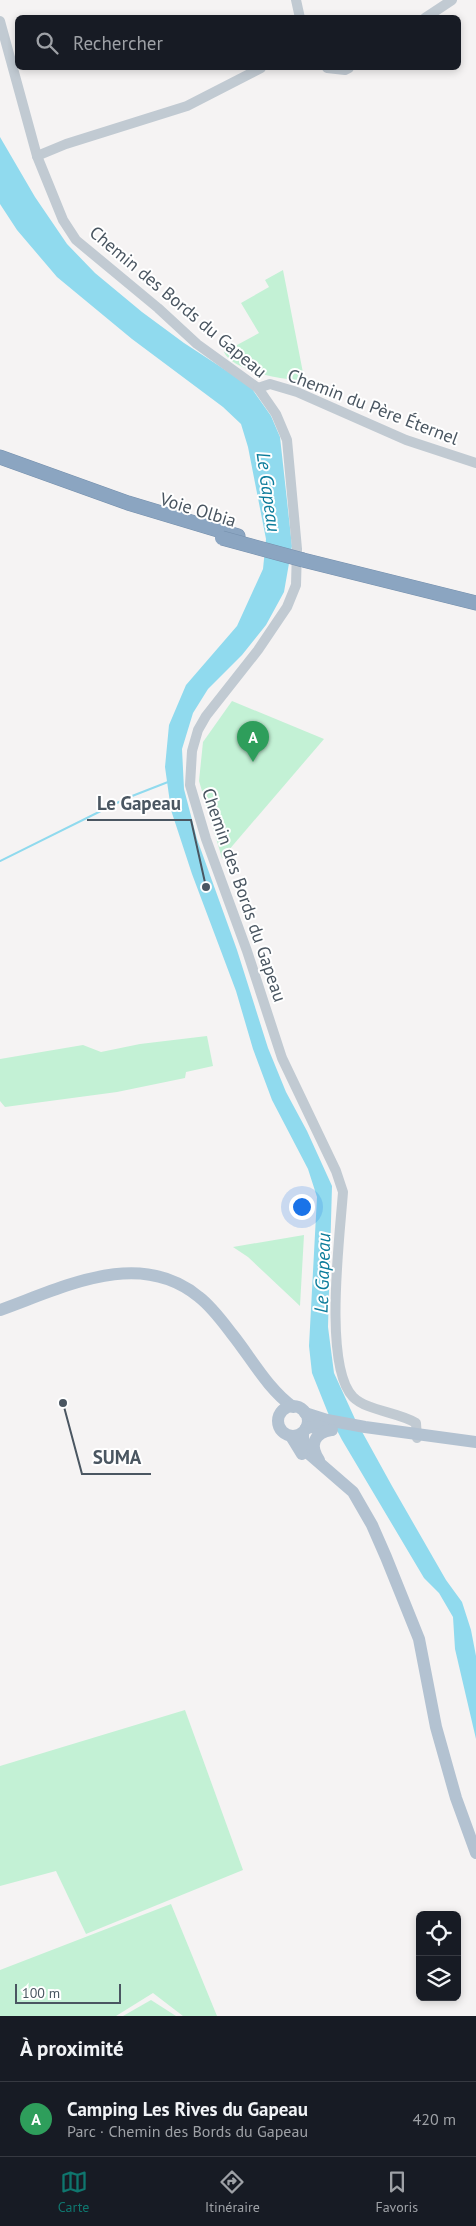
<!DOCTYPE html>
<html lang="fr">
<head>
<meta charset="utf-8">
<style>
	body { margin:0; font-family:"PT Sans",sans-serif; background:#242831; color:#f1f3f6 }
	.controls { position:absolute; right:15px; bottom:15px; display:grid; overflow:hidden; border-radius:8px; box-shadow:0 2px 8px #0003 }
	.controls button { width:45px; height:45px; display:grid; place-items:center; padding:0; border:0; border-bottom:1px solid #363941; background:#171b24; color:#f1f3f6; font:25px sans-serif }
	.scale { position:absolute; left:15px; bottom:12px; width:106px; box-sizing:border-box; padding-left:5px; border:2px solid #4a5661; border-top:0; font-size:14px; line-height:18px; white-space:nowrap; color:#4a5661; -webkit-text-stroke:4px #fff; paint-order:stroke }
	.you { position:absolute; left:301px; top:1206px; width:18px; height:18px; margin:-12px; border:4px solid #fff; border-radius:50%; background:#1a73e8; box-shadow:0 0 0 8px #1a73e833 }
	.badge { display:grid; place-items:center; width:32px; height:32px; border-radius:50%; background:#0f766e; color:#fff; font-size:16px; font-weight:700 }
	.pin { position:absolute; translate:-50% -41px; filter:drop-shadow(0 1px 2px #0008) }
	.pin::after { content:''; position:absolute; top:26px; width:18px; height:15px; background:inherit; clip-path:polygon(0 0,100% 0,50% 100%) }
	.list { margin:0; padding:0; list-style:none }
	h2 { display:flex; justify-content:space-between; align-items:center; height:65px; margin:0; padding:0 20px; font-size:21px }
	h2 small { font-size:16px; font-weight:400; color:#9ea1a6 }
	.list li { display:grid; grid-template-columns:32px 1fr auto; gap:15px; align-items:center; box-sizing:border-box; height:75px; padding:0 20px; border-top:1px solid #363941 }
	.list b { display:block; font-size:19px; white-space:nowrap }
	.list p { margin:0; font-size:16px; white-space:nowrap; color:#9ea1a6 }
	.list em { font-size:16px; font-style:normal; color:#9ea1a6 }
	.icon { flex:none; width:28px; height:28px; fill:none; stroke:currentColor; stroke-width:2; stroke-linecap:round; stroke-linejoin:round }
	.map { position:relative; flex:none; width:476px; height:2016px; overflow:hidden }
	.search { position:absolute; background:#171b24; box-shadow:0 2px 8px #0003; left:15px; right:15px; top:15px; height:55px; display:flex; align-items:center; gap:12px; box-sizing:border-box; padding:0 18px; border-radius:8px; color:#9ea1a6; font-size:19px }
	.sheet { height:140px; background:#171b24 }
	nav { display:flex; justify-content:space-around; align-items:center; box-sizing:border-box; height:70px; border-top:1px solid #363941; background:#171b24; font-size:14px; color:#9ea1a6 }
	nav a { display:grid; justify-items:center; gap:2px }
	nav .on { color:#0f766e }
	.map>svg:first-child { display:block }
</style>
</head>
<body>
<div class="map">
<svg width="476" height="2016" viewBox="0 0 476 2016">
	<rect width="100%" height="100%" fill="#f5f3f3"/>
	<g fill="#c3f1d5">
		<path d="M283,270L305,383C298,379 294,380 287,379C270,377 231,368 224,352L259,333L241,303L269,287L265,280Z"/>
		<path d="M232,701L324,739L222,858L199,781L203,742Z"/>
		<path d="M207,1036L213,1066L186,1072L185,1078L117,1092L5,1107L0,1101V1059L83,1045L101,1052L140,1044Z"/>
		<path d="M304,1235L300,1306L248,1257L233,1247Z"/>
		<path d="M185,1710L243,1870L86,1934L56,1871L0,1886V1766Z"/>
		<path d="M171,1904L217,2016H183L153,1993L116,2016H0V1970Z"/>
		<path d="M151,2000L176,2016H123Z"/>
	</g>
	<path fill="#90daee" d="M0,137L35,197L67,244L95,273L142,312L184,343L250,386L271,416L280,437L292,546L284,592L266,625L242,655L208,689L193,713L182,749L184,789L197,839L237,950L268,1048L286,1092L307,1131L332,1186L328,1327L334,1373L355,1419L392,1486L446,1580L462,1602L471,1630L476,1656V1739L455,1649L453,1617L439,1593L424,1578L342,1440L328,1413L312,1373L309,1346L317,1197L308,1169L272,1100L253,1049L236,991L192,874L171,810L165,767L169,725L186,685L237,626L263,569L266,539L248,447L241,424L223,407L132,339L57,277L17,230L0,204Z"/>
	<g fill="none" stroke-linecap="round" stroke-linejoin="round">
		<path stroke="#90daee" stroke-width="2" d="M0,861L127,798L168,782"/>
		<defs>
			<g id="highway">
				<path d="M0,457L128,503L238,536"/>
				<path d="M303,560L476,603"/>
			</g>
		</defs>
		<use href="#highway" stroke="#7690ad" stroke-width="15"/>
		<g stroke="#c1cad2" stroke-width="10">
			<path d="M296,0L300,18"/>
			<path d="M425,18L452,0"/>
			<path d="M0,21L37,156L63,220L76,240L158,308L197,344L258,388L276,414L287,440L297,549L296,585L287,607L258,650L206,716L198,730L192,751L190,785L206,839L247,951L282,1058L336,1171L343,1192C340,1235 323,1366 353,1397C367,1411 399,1412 416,1423L417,1438"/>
			<path d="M327,68L345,70L349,68"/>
			<path d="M37,156L66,144L187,106L261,68"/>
			<path d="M258,388L270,384L297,392L406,440L476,463"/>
		</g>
		<g stroke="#b3c2d1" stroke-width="12">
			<path d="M0,1310C62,1288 139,1247 199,1297C212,1307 222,1321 232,1334C252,1359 267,1388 293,1407"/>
			<circle cx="293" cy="1421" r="15"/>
			<path d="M305,1413L327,1420L365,1427L476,1442"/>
			<path d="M306,1428L317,1426L332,1430"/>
			<path d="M303,1433V1443L308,1453L353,1492L372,1525L386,1557L419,1639L436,1727L456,1798L476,1853"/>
			<path d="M291,1436L302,1454"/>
			<path d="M319,1460C309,1445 314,1433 331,1430"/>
		</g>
		<use href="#highway" stroke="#8ba5c1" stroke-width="14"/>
		<defs>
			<path id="highway-bridge" d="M222,538L303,560"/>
		</defs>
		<use href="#highway-bridge" stroke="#7690ad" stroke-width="15" stroke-linecap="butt"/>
		<use href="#highway-bridge" stroke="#8ba5c1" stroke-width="14"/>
	</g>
	<g text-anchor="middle" stroke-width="4" stroke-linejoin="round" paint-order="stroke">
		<g font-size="18" fill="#4a5661" stroke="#fff">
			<text transform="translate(178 302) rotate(40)" y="6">Chemin des Bords du Gapeau</text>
			<text transform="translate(373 407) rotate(21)" y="6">Chemin du Père Éternel</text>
			<text transform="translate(198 510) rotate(17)" y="6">Voie Olbia</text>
			<text transform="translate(244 895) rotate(71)" y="6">Chemin des Bords du Gapeau</text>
		</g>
		<g font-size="19" font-style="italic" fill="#0c7c9b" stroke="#fff">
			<text transform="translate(269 492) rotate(82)" y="7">Le Gapeau</text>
			<text transform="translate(322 1273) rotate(-88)" y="7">Le Gapeau</text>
		</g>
	</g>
	<path fill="none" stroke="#4a5661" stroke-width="2" d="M206 887L191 820H87M63 1403L82 1474H151"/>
	<g fill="#4a5661" stroke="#fff" stroke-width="2">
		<circle cx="206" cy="887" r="5"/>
		<circle cx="63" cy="1403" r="5"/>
	</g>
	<g font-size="19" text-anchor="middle" font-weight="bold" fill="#4a5661" stroke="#fff" stroke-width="4" stroke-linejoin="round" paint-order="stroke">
		<text x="139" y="810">Le Gapeau</text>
		<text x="117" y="1464">SUMA</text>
	</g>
</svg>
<div class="controls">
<button><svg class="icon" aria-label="locate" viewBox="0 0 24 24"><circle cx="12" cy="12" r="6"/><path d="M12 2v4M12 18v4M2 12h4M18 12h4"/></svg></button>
<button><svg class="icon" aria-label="layers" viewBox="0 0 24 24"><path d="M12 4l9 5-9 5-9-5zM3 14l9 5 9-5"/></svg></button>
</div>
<div class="scale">100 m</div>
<div class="you"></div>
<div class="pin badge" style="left:253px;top:762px;background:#2e9e5b">A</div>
<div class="search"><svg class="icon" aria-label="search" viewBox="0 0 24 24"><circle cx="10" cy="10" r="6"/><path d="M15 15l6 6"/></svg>Rechercher</div>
</div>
<section class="sheet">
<h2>À proximité<small></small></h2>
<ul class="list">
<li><span class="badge" style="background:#2e9e5b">A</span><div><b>Camping Les Rives du Gapeau</b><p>Parc · Chemin des Bords du Gapeau</p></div><em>420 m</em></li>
</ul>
</section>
<nav>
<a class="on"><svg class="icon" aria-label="map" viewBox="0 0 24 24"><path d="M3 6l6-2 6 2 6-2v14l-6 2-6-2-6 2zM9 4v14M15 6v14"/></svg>Carte</a>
<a><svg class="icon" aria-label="directions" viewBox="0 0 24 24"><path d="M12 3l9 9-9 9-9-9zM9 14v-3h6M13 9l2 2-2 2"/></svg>Itinéraire</a>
<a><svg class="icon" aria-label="saved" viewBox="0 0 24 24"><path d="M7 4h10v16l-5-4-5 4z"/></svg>Favoris</a>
</nav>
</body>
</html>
